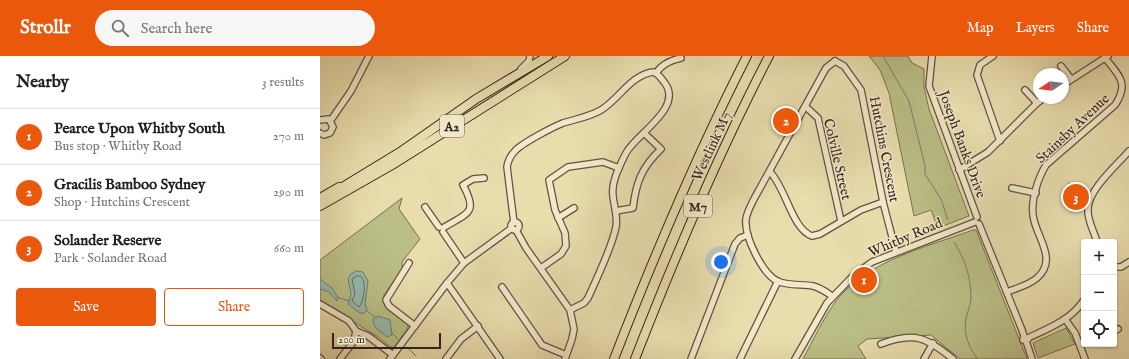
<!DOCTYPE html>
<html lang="en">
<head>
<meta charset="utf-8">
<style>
	body { margin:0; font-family:"IM FELL English",serif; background:#f6f6f6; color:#202124 }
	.controls { position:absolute; right:12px; bottom:12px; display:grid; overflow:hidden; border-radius:4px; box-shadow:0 1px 3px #0004 }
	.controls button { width:36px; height:36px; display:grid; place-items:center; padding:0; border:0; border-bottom:1px solid #e0e0e0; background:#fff; color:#202124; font:20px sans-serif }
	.compass { position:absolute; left:713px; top:12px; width:36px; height:36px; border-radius:50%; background:#fff; box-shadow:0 1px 3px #0004; rotate:257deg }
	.scale { position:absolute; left:12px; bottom:10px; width:109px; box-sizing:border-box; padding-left:4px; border:2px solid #35231c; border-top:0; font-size:11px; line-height:14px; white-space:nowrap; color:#35231c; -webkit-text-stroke:3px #f1e9ca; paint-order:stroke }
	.you { position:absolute; left:401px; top:206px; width:14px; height:14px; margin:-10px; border:3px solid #fff; border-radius:50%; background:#1a73e8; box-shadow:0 0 0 6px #1a73e833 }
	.badge { display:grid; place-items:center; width:26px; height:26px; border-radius:50%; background:#ea580c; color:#fff; font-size:13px; font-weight:700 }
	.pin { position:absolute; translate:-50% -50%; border:2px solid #fff; box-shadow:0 1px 4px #0006 }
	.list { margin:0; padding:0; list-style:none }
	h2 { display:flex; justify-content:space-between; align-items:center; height:52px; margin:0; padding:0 16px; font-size:17px }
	h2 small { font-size:13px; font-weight:400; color:#757577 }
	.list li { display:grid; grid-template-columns:26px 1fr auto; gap:12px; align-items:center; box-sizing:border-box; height:56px; padding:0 16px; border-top:1px solid #e0e0e0 }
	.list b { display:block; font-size:15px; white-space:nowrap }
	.list p { margin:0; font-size:13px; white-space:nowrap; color:#757577 }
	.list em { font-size:13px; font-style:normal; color:#757577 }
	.actions { display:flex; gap:8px; padding:12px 16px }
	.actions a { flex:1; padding:9px 0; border:1px solid #ea580c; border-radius:4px; text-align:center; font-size:14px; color:#ea580c }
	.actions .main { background:#ea580c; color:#fff }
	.icon { flex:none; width:22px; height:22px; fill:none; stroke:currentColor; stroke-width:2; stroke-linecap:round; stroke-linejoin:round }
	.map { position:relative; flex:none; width:809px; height:303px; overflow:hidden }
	header { display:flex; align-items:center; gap:24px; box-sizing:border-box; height:56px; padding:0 20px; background:#ea580c; color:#fff }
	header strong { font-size:19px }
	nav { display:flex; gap:22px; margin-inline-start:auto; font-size:14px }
	.search { width:280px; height:36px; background:#f6f6f6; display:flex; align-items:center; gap:10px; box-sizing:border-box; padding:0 14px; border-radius:22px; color:#757577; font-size:15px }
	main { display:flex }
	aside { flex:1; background:#fff }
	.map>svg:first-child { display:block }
</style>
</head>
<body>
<header>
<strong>Strollr</strong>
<div class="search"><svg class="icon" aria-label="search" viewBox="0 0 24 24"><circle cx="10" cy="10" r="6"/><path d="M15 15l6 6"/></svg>Search here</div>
<nav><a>Map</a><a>Layers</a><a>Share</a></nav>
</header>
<main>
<aside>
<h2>Nearby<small>3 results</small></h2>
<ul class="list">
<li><span class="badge">1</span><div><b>Pearce Upon Whitby South</b><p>Bus stop · Whitby Road</p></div><em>270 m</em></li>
<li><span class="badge">2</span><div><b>Gracilis Bamboo Sydney</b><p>Shop · Hutchins Crescent</p></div><em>290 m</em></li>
<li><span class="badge">3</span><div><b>Solander Reserve</b><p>Park · Solander Road</p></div><em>660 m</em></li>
</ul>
<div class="actions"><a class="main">Save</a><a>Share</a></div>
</aside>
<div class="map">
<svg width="809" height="303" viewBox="0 0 809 303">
	<rect width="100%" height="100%" fill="#e9ddae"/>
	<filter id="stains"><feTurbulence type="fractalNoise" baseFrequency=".005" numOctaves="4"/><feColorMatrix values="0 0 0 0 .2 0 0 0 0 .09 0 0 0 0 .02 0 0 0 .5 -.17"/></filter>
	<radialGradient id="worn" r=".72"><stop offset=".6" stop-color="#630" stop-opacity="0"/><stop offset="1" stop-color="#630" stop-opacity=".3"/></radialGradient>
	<g fill="#bbbf87" stroke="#787152">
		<path d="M549,0H588L592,7L604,13V31L609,53L649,160L618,172L611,154L594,160L569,37L560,14Z"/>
		<path d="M749,127L768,136L765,148L744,146Z"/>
		<path d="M82,142L79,153L100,183L82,206V213L64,239L63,246L66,252L88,268V272L73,293L58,281L0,245V204Z"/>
		<path d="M653,174H656L707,303H640L611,279L547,283L538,290L546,303H483C493,284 503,263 516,245C548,204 607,191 653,174Z"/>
		<path d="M746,272L755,288L718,302L713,287Z"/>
	</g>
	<g fill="#97bbac" stroke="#707e72">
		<path d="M36,215L43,216L48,225L45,248L47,254L44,257H40L28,248L31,238L28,223L30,219Z"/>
		<path d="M0,223L12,232L18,242L17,245L9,236L0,233Z"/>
		<path d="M58,260L70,264L72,279L67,281C61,275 53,273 53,263Z"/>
	</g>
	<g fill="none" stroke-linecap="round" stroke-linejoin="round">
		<path stroke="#666f64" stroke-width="1" d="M37,220H41C47,228 44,244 39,251L32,245L35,238L32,223Z"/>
		<g stroke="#707e72" stroke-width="1">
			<path d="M563,0L589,45L605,110V118L621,143L628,164"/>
			<path d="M634,186C645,203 651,221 651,242C651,249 647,256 646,263C643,277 649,293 658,303"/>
			<path d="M17,241L29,245"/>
			<path d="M46,254L56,262"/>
			<path d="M72,277L78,283"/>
			<path d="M87,291L96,300"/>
		</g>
		<defs>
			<g id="minor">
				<path d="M612,0L609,30L657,161"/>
				<path d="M673,0L660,9L657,19L680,85"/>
				<path d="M515,5L524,10L541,34L563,146L576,196"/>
				<path d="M741,10L751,23"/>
				<path d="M201,13L209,5L210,0"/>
				<path d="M336,17C342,8 351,4 361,2"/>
				<path d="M743,29L788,0"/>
				<path d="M705,34L717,47"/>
				<path d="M486,51L498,62L521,165"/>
				<path d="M0,64L9,63L13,71L10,77L4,79L0,77"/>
				<path d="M11,64L31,35L49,0"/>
				<path d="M639,114L668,96L717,47L724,42"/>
				<path d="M450,116C466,132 472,173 492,180L500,178L541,154L563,146"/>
				<path d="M692,132L716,137"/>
				<path d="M105,151L119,171"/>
				<path d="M296,155L313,152C316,126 322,111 341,93L324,77"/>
				<path d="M238,162L254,152"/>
				<circle cx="195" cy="170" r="4"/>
				<path d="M194,167L187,111C188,105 190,100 195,95C202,87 233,71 243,67C256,63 269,61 281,54C299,43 311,19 333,16C338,17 341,22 344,26C365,51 316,78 306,97C300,109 291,126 293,140C294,151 298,160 296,171C292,191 277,222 268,242L264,247L250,254"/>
				<path d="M659,168L702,274L704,280L703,284L706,285"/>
				<path d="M123,172C147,157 159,158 143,129L153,123L164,122"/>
				<path d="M196,174L206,192L250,254L254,273L252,283L245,303"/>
				<path d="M123,176L144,207"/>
				<path d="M777,186C774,175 767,164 768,153C768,134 797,109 809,95"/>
				<path d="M89,207L66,244L69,250L95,270"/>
				<path d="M794,211H801L809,206"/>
				<path d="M221,212L241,198L246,190L245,177L235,154L229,124L248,111L283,106L299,112"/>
				<path d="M127,227L180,303"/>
				<path d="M182,231L222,289L246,299"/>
				<path d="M687,236C697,232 709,229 717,222C739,203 715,180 713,159C711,144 718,122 726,109L795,49C809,28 800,20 785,2"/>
				<path d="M512,240C506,236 501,232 493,230C482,228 467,230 457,225C442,217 424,180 426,163C427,156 431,149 434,143L506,12L515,5"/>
				<path d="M0,248L29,265L36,275"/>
				<path d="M745,263L755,277L765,303"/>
				<path d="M794,275L798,273"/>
				<path d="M708,282C729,272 751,264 764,244"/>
				<path d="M708,283L706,285L712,303"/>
				<path d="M561,288C595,275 607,282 633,303"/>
				<path d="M0,302L1,303"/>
				<path d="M20,303L34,285L36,275L48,280L73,299"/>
				<path d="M70,303L127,227L144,207L192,172"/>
				<path d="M126,303L141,283L158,270"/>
				<path d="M371,303L415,188L420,182L428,179"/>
				<path d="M420,303L458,225"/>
				<path d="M475,303L507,247L534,219L552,206L655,166"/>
				<path d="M604,303L613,287"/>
			</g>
			<g id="highway">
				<path d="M16,135L80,96L156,43L228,0"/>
				<path d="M0,142L19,131"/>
				<path d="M0,150L72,109L245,0"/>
				<path d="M294,303C334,200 377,98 427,0"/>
				<path d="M315,303C355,200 398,98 449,0"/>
			</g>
		</defs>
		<use href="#minor" stroke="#625240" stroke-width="8"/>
		<use href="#highway" stroke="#35231c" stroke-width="10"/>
		<use href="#minor" stroke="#f1e9ca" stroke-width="5.5"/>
		<use href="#highway" stroke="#e9ddae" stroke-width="8"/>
	</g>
	<g text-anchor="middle" stroke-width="3" stroke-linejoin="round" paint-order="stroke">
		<g fill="#f1e9ca" stroke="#6d5e50" stroke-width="1">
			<rect x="120" y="59" width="24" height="22" rx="3"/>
			<rect x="364" y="139" width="28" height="22" rx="3"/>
		</g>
		<g font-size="13" font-weight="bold" fill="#35231c">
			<text x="132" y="75">A2</text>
			<text x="378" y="155">M7</text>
		</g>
		<g font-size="14" fill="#35231c" stroke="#f1e9ca">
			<text transform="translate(752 72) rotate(-43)" y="5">Stainsby Avenue</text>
			<text transform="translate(643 88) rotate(70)" y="5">Joseph Banks Drive</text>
			<text transform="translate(391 90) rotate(-65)" y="5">Westlink M7</text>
			<text transform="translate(565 93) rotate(79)" y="5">Hutchins Crescent</text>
			<text transform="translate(518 103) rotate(77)" y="5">Colville Street</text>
			<text transform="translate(585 181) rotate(-23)" y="5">Whitby Road</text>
		</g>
	</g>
	<rect width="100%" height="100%" filter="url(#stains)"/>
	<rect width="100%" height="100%" fill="url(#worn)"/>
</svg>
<div class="controls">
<button>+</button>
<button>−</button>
<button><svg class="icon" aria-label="locate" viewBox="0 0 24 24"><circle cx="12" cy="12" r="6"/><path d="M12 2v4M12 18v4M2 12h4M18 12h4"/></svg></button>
</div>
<svg class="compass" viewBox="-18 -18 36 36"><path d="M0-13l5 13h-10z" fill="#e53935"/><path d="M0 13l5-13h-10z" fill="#757577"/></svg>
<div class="scale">200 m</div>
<div class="you"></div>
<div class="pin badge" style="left:544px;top:224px">1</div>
<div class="pin badge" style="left:466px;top:65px">2</div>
<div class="pin badge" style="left:756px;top:141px">3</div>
</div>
</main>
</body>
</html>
